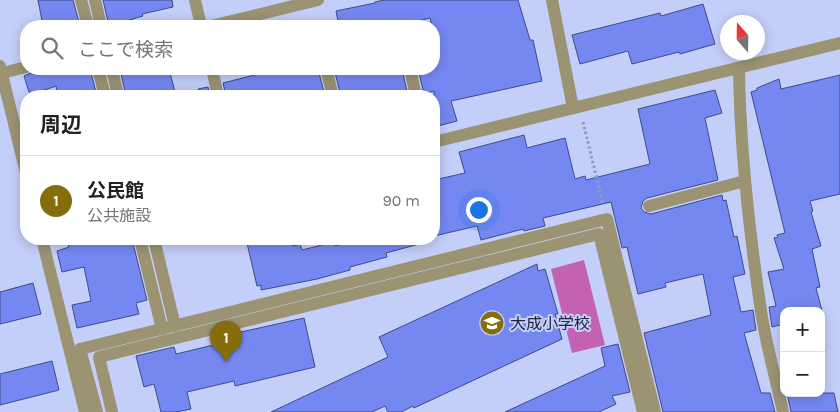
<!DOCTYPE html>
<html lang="ja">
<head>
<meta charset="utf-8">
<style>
	body { margin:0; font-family:Karla,"Noto Sans JP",sans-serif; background:#f2f2f2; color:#202124 }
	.controls { position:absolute; right:15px; bottom:15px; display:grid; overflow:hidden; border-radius:10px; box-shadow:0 2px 12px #0003 }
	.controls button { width:45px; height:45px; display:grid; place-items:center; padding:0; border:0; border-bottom:1px solid #e0e0e0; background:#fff; color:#202124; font:25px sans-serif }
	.compass { position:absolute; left:720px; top:15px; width:45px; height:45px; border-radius:50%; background:#fff; box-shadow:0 2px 12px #0003; rotate:340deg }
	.you { position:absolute; left:478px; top:209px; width:18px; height:18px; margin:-12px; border:4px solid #fff; border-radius:50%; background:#1a73e8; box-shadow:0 0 0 8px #1a73e833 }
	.badge { display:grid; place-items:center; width:32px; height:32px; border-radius:50%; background:#846d0a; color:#fff; font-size:16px; font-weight:700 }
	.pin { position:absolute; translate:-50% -41px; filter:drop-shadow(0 1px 2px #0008) }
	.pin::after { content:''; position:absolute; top:26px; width:18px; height:15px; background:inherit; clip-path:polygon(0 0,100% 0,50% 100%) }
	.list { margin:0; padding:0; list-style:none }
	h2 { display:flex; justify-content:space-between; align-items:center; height:65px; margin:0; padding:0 20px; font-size:21px }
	h2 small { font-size:16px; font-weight:400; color:#757577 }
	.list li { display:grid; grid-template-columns:32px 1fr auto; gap:15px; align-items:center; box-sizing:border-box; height:90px; padding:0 20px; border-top:1px solid #e0e0e0 }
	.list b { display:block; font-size:19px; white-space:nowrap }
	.list p { margin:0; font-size:16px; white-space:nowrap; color:#757577 }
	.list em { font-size:16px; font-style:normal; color:#757577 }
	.icon { flex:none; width:28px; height:28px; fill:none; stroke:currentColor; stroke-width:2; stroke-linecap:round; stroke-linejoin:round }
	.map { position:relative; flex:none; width:840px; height:412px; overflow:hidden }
	.search { position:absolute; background:#fff; box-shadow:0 2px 12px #0003; left:20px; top:20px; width:420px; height:55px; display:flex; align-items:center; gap:12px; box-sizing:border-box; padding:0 18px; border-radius:20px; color:#757577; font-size:19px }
	.panel { position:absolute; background:#fff; box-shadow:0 2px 12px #0003; left:20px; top:90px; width:420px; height:155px; border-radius:20px }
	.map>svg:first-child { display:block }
</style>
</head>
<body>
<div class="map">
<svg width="840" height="412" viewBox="0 0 840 412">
	<rect width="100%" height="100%" fill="#c3cef9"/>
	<path fill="#c362b3" d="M584,260L605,345L572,353L551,269Z"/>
	<g fill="#7588f2" stroke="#404a89">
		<path d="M38,0H73L80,26H43Z"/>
		<path d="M103,0H172L173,7L142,14L143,16L109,26Z"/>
		<path d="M384,0H518L530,40H533L542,81L451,101L457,121L434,127V91L424,94L418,69H434V26H432L430,18L397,26H339L336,11L375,3V2Z"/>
		<path d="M703,4L715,44L680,54L679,52L632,64L628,51L580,64L572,35L660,13L661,16Z"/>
		<path d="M39,69H90L97,96H58L56,86L30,95L24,76Z"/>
		<path d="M120,69H169L176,96H126Z"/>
		<path d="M278,69H318L325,96H226L223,83Z"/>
		<path d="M334,69H402L408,96H341Z"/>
		<path d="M840,75V194L810,201L813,211L811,212L821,246L812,249L820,287L816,288L822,311H784V324L772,327L769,307L776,306L768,272L784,269L774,238L778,237L777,235L785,233L751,92L757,90V88L779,79L781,89Z"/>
		<path d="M208,87L210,96H199L198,89Z"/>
		<path d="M715,90L722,113L705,118L718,180L647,198L643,201L641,208L644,212L651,214L722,195L723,201L726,200L734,237L737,236L745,274L733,277L741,312L753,310L756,330L744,333L761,393H770L775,412H663L644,333L711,315L703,274L665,283L666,287L638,294L627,247L622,248L611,202L543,218L545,226L524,231L523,229L481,240L477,226L434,236V180L465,173L459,152L524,135L527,148L565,138L575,179L585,176L586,180L650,164L638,109Z"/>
		<path d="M66,239H132L147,300L136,303L139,314L77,328L72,305L91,301L84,267L62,272L57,251L69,247Z"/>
		<path d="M246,239H291L293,246L300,244L302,250L334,242L335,246L361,239H418L419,244L386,253L387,257L350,267V270L317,279L261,290V285L257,286Z"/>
		<path d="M537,264L538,271L545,269L558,314H555L562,339L414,408L413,406L401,412H388L385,406L372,412H271L388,357L379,337Z"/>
		<path d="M33,283L41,314L0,324V292Z"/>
		<path d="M304,318L315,367L235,386L234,381L187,392L191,409L176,412H161L154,384L144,387L136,356L174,347L176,354L234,340L232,334Z"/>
		<path d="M618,344L630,392L612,396L616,404L599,412H505L605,366L601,348Z"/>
		<path d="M52,361L59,390L0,405V374Z"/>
		<path d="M787,393H834L838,412H791Z"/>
	</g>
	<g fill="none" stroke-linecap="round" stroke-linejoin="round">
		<path stroke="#919ac0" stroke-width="3" stroke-dasharray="2.5 2.5" stroke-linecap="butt" d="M583,122L603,204"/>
		<g stroke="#9c9373" stroke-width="12">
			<path d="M81,0L88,26"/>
			<path d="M95,0L101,26"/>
			<path d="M98,69L105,96"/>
			<path d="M112,69L118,96"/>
			<path d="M2,73L26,67"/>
			<path d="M140,239L162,329"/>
			<path d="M154,239L175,326"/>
			<path d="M97,412L80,349L607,219L655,412"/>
			<path d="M112,412L99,357L599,234L643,412"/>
		</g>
		<g stroke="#9c9373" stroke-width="12">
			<path d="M195,0L201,26"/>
			<path d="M552,0L573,108"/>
			<path d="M211,26L318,0"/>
			<path d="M0,66L26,173"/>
			<path d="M739,68C740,149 749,230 761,311C766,345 776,379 783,412"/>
			<path d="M212,69L218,96"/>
			<path d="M326,69L333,96"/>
			<path d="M410,69L416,96"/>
			<path d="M434,142L840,43"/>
			<path d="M649,206L745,181"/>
			<path d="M42,239L85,412"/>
		</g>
	</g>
	<defs>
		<symbol id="school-disc" viewBox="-11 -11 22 22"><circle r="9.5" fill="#846d0a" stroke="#c3cef9"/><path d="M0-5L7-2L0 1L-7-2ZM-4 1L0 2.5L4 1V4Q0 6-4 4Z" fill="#fff"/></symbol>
	</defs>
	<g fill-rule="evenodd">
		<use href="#school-disc" x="478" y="309" width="28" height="28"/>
	</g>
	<g text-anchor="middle" stroke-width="4" stroke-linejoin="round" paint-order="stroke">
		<g font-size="16" fill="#202541" stroke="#c3cef9" text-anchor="start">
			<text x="510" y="329">大成小学校</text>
		</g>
	</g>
</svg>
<div class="controls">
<button>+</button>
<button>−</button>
</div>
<svg class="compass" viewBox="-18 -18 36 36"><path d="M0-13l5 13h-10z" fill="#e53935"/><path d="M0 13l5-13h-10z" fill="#757577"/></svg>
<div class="you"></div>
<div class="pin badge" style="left:226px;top:362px">1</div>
<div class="search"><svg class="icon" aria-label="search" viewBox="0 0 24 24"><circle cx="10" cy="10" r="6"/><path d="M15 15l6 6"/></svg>ここで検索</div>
<section class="panel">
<h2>周辺<small></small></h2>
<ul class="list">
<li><span class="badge">1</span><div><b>公民館</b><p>公共施設</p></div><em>90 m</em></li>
</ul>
</section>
</div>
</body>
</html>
